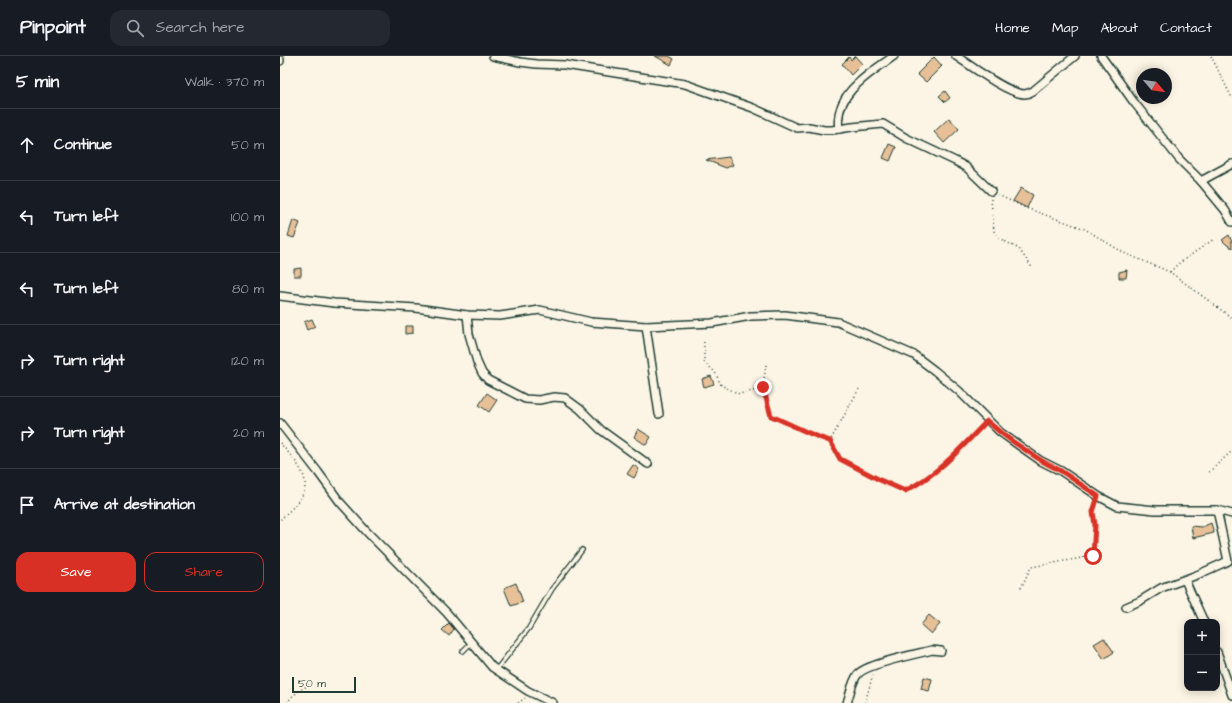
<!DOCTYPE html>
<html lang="en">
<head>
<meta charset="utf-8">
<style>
	body { margin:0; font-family:"Architects Daughter",sans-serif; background:#242831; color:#f1f3f6 }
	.controls { position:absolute; right:12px; bottom:12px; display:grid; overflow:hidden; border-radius:8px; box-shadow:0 2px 10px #0003 }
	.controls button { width:36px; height:36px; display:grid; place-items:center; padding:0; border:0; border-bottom:1px solid #363941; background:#171b24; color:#f1f3f6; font:20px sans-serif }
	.compass { position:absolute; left:856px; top:12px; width:36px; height:36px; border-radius:50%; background:#171b24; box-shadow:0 2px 10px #0003; rotate:119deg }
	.scale { position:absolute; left:12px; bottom:10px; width:64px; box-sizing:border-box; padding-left:4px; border:2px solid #1f3d34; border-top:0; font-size:11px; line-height:14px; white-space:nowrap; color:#1f3d34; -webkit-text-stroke:3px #fcf5e5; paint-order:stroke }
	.stop { position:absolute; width:12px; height:12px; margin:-9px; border:3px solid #d93025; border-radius:50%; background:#fff }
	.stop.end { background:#d93025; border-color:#fff; box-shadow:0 1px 4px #0008 }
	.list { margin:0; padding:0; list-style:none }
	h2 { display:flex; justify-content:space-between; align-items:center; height:52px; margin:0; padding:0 16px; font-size:17px }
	h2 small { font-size:13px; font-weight:400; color:#9ea1a6 }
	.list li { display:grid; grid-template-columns:26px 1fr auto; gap:12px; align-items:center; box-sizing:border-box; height:72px; padding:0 16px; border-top:1px solid #363941 }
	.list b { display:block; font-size:15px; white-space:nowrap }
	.list em { font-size:13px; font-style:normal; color:#9ea1a6 }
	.actions { display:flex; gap:8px; padding:12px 16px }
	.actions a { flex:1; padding:9px 0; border:1px solid #d93025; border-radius:12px; text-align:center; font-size:14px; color:#d93025 }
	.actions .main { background:#d93025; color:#fff }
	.icon { flex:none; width:22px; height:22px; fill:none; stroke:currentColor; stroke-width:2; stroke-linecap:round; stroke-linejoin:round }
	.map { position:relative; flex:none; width:952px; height:647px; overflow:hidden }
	header { display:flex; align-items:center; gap:24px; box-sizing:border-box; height:56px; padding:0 20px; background:#171b24; border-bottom:1px solid #363941 }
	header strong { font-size:19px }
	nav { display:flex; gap:22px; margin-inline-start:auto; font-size:14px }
	.search { width:280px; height:36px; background:#242831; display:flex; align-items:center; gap:10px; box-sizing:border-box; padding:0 14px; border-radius:12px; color:#9ea1a6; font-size:15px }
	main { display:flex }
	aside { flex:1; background:#171b24 }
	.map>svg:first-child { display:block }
</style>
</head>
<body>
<header>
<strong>Pinpoint</strong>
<div class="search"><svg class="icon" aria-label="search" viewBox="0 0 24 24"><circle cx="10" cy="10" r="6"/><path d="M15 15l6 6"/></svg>Search here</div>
<nav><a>Home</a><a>Map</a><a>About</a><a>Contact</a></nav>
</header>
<main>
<aside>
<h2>5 min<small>Walk · 370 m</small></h2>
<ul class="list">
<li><svg class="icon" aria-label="ahead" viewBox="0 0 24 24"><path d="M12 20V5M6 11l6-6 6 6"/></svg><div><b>Continue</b></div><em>50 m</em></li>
<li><svg class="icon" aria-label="left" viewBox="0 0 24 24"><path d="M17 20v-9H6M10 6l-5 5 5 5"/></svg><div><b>Turn left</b></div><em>100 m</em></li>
<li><svg class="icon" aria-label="left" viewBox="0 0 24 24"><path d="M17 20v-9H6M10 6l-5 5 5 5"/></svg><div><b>Turn left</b></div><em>80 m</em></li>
<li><svg class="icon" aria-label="right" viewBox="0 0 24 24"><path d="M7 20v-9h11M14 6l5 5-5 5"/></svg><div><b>Turn right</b></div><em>120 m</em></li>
<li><svg class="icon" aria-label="right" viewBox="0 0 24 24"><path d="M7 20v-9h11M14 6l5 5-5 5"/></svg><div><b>Turn right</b></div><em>20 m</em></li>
<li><svg class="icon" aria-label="arrive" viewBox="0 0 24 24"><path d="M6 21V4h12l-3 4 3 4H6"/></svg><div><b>Arrive at destination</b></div></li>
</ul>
<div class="actions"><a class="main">Save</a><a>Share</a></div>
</aside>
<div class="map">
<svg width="952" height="647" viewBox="0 0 952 647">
	<rect width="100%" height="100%" fill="#fcf5e5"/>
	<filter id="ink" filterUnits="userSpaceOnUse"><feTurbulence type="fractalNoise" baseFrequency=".025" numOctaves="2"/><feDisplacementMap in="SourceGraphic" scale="8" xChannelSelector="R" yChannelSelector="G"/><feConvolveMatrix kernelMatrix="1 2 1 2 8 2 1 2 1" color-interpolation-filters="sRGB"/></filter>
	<g filter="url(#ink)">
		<g fill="#e7c098" stroke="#1f3d34">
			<path d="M375,0H389L394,3L391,9Z"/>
			<path d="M575,0L582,8L571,19L562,8L569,1L571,4Z"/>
			<path d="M654,1L662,10L646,26L637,18Z"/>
			<path d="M665,35L670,42L665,46L659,40Z"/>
			<path d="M669,62L679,73L664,87L654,76Z"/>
			<path d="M609,88L616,91L610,105L603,102Z"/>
			<path d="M449,101L453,109L446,112L426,104Z"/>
			<path d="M741,132L753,139L747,152L733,145Z"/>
			<path d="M13,164L20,167L14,182L8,180Z"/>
			<path d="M949,179L952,186V192L946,188L942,184Z"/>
			<path d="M21,212V220H14V213Z"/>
			<path d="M847,214L846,222H839V216Z"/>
			<path d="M32,263L35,270L27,274L24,266Z"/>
			<path d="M125,270H133V277L125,278Z"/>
			<path d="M431,320L434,328L424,331L422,323Z"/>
			<path d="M207,337L217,344L209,356L199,349Z"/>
			<path d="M358,373L371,381L366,389L354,381Z"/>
			<path d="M353,409L359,413L354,422L347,418Z"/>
			<path d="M931,467L934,477L913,482L911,470L922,471Z"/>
			<path d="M236,527L243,546L231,550L224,532Z"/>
			<path d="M649,559L660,568L651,578L641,569Z"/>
			<path d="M169,567L174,573L169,580L162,574Z"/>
			<path d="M824,582L834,596L824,603L814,588Z"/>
			<path d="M644,621L652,623L649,635L641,633Z"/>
		</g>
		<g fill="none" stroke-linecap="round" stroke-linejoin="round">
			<defs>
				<g id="service">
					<path d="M183,595L191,587"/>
					<path d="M216,614L249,572L272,533L302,494"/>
				</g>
				<g id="minor">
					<path d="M213,0L240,6L256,8L285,9L405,28L473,52L517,72L529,71L544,74H552L572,71L603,68L626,82L675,105L686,111L711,135"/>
					<path d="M676,0C691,10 727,37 744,38C748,38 750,37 753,35L795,0"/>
					<path d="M821,0L853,45L899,103L921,125L945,154L952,166"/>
					<path d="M0,4V5"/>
					<path d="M559,73C553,38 590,17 614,0"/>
					<path d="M921,125L952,108"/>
					<path d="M0,240L54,247L136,252L187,259L220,260L260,254L311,266L366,270L432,267L471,260L505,259L558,266L634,299L655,315L679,335L720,376L761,405L781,415L818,440L837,450L875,454H937L952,458"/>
					<path d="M187,259L189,278L197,306L202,317L208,324L245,343L259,344L274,341L285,342L300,353L321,374L368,408"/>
					<path d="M366,270L379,358"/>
					<path d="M0,367L38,416L60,446L87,476L167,557L212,611L248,635L273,647"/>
					<path d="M905,524L924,566"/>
					<path d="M846,551L860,545L881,532L917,519L948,505L937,454"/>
					<path d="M937,596L952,639"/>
					<path d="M567,647C570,638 572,625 578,618C586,608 637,598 652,594L661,595"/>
				</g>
			</defs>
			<use href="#service" stroke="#1f3d34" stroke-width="6"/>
			<use href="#minor" stroke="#1f3d34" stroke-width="10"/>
			<g stroke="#1f3d34" stroke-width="1.5" stroke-dasharray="1 3" stroke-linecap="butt">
				<path d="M931,0L952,42"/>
				<path d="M718,139L746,152L805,173L844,197L890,216L952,262"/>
				<path d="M711,143L714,175L719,182L739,193L753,213"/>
				<path d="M890,216L898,208L934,183"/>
				<path d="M424,286V306L435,316L441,329L459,338L473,335L483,331"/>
				<path d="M486,309L483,331L491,360C511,368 530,379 550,385"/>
				<path d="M579,333L550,385L560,403L600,424L625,435C657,419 679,394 703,369"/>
				<path d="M0,387C10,399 30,418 24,435C20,446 8,456 0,464"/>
				<path d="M929,416L952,395"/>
				<path d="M741,532L751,511L813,500L815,469L813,456L816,448"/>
				<path d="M7,647C15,635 23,634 33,625"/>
				<path d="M238,647L245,642"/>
				<path d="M585,647L593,618"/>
			</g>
			<use href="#service" stroke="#fcf5e5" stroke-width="3.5"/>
			<use href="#minor" stroke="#fcf5e5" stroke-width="7"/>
		</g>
	</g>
	<g fill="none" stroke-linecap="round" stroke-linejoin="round" filter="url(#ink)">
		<path stroke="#d93025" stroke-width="5" d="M483,331L491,360C511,368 530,379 550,385L560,403L600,424L625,435C659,418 682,391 707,365L720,376L732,385L762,405L781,415L818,440L813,456L815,469L813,500"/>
	</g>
</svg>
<div class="controls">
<button>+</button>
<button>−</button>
</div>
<svg class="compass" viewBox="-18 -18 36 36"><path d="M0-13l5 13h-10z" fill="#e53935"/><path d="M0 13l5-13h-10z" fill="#9ea1a6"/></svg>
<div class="scale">50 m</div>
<div class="stop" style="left:813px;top:500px"></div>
<div class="stop end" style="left:483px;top:331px"></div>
</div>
</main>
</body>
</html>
